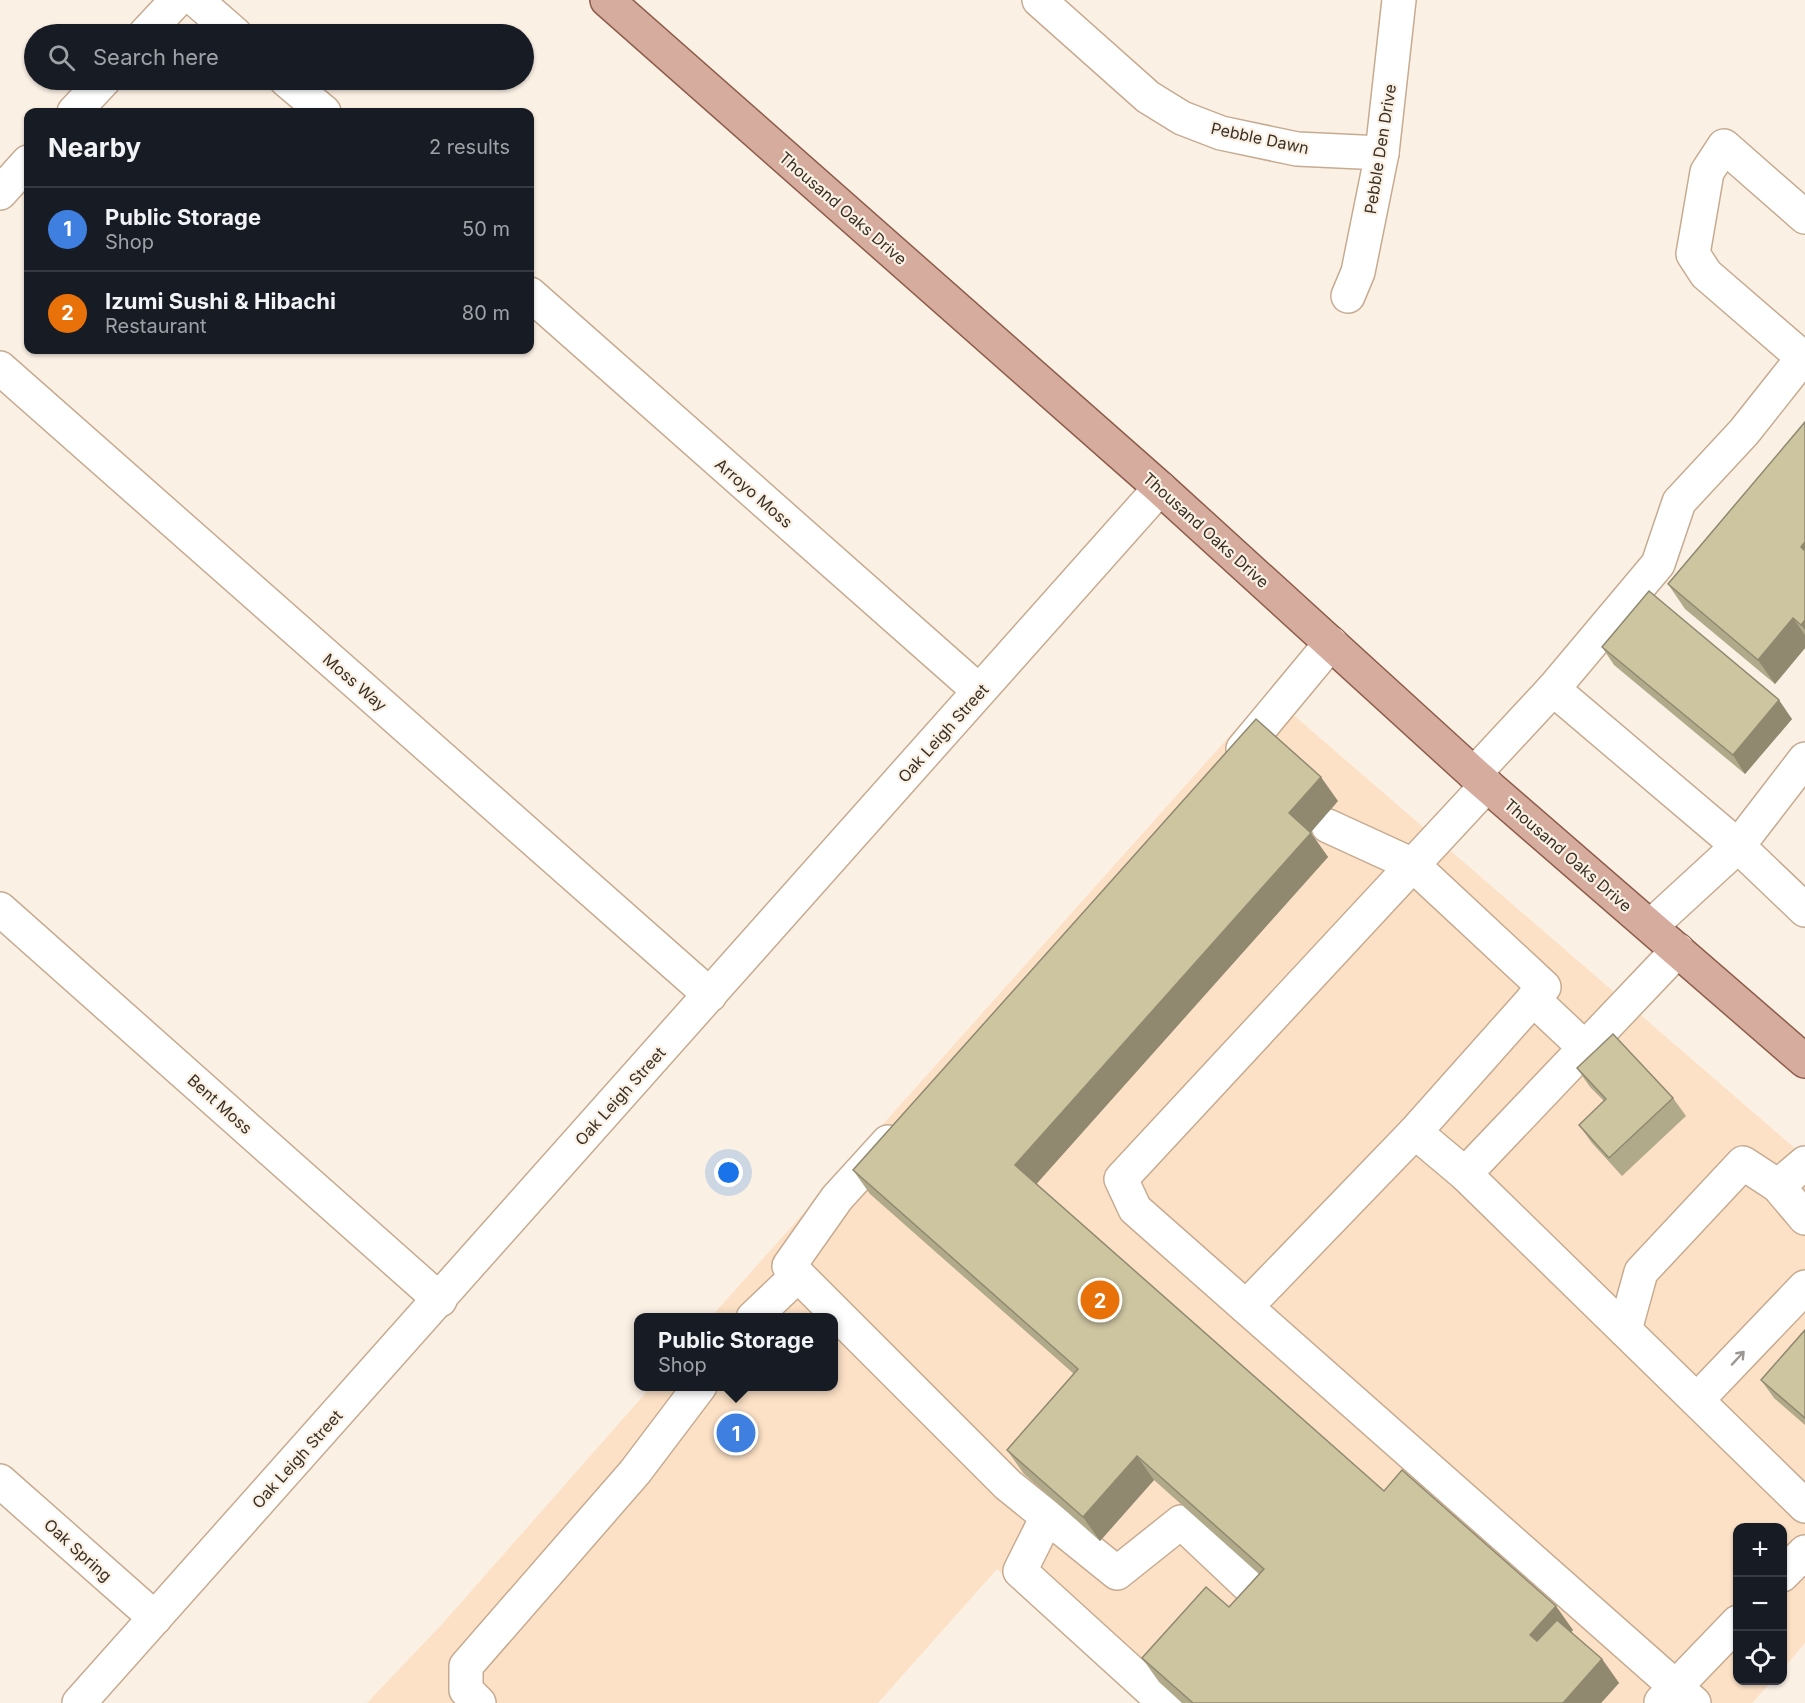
<!DOCTYPE html>
<html lang="en">
<head>
<meta charset="utf-8">
<style>
	body { margin:0; font-family:Inter,sans-serif; background:#20242c; color:#f1f3f6 }
	.controls { position:absolute; right:18px; bottom:18px; display:grid; overflow:hidden; border-radius:12px; box-shadow:0 2px 4px #0004 }
	.controls button { width:54px; height:54px; display:grid; place-items:center; padding:0; border:0; border-bottom:2px solid #363941; background:#171b24; color:#f1f3f6; font:30px sans-serif }
	.you { position:absolute; left:729px; top:1173px; width:21px; height:21px; margin:-15px; border:4px solid #fff; border-radius:50%; background:#1a73e8; box-shadow:0 0 0 9px #1a73e833 }
	.badge { display:grid; place-items:center; width:39px; height:39px; border-radius:50%; background:#93b5bc; color:#fff; font-size:20px; font-weight:700 }
	.pin { position:absolute; translate:-50% -50%; border:3px solid #fff; box-shadow:0 2px 6px #0006 }
	.popup { position:absolute; left:634px; top:1313px; width:204px; height:78px; box-sizing:border-box; display:grid; place-content:center; border-radius:12px; background:#171b24; filter:drop-shadow(0 2px 4px #0005); font-size:20px; white-space:nowrap; color:#9ea1a6 }
	.popup b { font-size:22px; color:#f1f3f6 }
	.popup::after { content:''; position:absolute; left:50%; top:100%; margin-left:-12px; border:12px solid transparent; border-top-color:#171b24 }
	.list { margin:0; padding:0; list-style:none }
	h2 { display:flex; justify-content:space-between; align-items:center; height:78px; margin:0; padding:0 24px; font-size:26px }
	h2 small { font-size:20px; font-weight:400; color:#9ea1a6 }
	.list li { display:grid; grid-template-columns:39px 1fr auto; gap:18px; align-items:center; box-sizing:border-box; height:84px; padding:0 24px; border-top:2px solid #363941 }
	.list b { display:block; font-size:22px; white-space:nowrap }
	.list p { margin:0; font-size:20px; white-space:nowrap; color:#9ea1a6 }
	.list em { font-size:20px; font-style:normal; color:#9ea1a6 }
	.icon { flex:none; width:33px; height:33px; fill:none; stroke:currentColor; stroke-width:2; stroke-linecap:round; stroke-linejoin:round }
	.map { position:relative; flex:none; width:1805px; height:1703px; overflow:hidden }
	.search { position:absolute; background:#171b24; box-shadow:0 2px 4px #0004; left:24px; top:24px; width:510px; height:66px; display:flex; align-items:center; gap:15px; box-sizing:border-box; padding:0 21px; border-radius:33px; color:#9ea1a6; font-size:22px }
	.panel { position:absolute; background:#171b24; box-shadow:0 2px 4px #0004; left:24px; top:108px; width:510px; height:246px; border-radius:12px }
	.map>svg:first-child { display:block }
</style>
</head>
<body>
<div class="map">
<svg width="1805" height="1703" viewBox="0 0 1805 1703">
	<rect width="100%" height="100%" fill="#fbf0e4"/>
	<path fill="#fce1c6" d="M1268,693L1805,1157V1643L1783,1669L1782,1528H1738V1680L1772,1681L1752,1703H1147L997,1569L878,1703H367L444,1622L651,1387L834,1386V1318L711,1317Z"/>
	<g fill="none" stroke-linecap="round" stroke-linejoin="round">
		<defs>
			<g id="minor">
				<path d="M196,0L235,34"/>
				<path d="M1039,0L1148,97L1182,118L1221,133L1297,149L1382,153"/>
				<path d="M145,34L177,0"/>
				<path d="M286,80L324,112"/>
				<path d="M74,112L104,80"/>
				<path d="M0,193L28,162"/>
				<path d="M530,294L979,691"/>
				<path d="M1348,296L1358,272L1382,153L1399,0"/>
				<path d="M1802,357L1706,274L1693,254L1707,172L1724,146L1805,217"/>
				<path d="M0,368L710,995"/>
				<path d="M1553,689L1738,846L1805,910"/>
				<path d="M1250,755L1243,749L1331,643"/>
				<path d="M1474,774L1553,689L1658,564L1679,502L1744,432L1805,355"/>
				<path d="M1487,785L1121,1179L1135,1209L1694,1703"/>
				<path d="M1328,826L1413,865L1544,987L1415,1132L1465,1174"/>
				<path d="M0,909L440,1300"/>
				<path d="M1651,926L1738,846L1805,759"/>
				<path d="M1678,950L1465,1174L1805,1506"/>
				<path d="M1533,999L1585,1048"/>
				<path d="M888,1142L837,1198L789,1266L1008,1485L1117,1573L1181,1522L1255,1592"/>
				<path d="M1805,1163L1778,1186L1805,1218"/>
				<path d="M1246,1307L1415,1132"/>
				<path d="M753,1318L798,1275"/>
				<path d="M1625,1330L1641,1272L1743,1163L1778,1186"/>
				<path d="M1697,1400L1805,1287"/>
				<path d="M0,1481L155,1618"/>
				<path d="M1047,1517L1020,1571L1165,1703"/>
				<path d="M1782,1575L1805,1552"/>
				<path d="M1661,1702L1738,1622"/>
				<path d="M79,1703L1160,488"/>
				<path d="M479,1703L466,1690V1666L635,1472L700,1386"/>
			</g>
			<path id="major" d="M607,0L1160,488L1474,774L1805,1061"/>
		</defs>
		<use href="#minor" stroke="#c6ab90" stroke-width="36"/>
		<use href="#major" stroke="#8d5c4a" stroke-width="36"/>
		<use href="#minor" stroke="#fff" stroke-width="33"/>
		<use href="#major" stroke="#d6ac9f" stroke-width="33"/>
	</g>
	<g fill="#b0a98a">
		<path d="M1805,422V648L1775,684L1685,609L1668,584Z"/>
		<path d="M1602,647L1792,719L1745,774L1614,665Z"/>
		<path d="M1338,801L1310,832L1328,857L1036,1184L1384,1491L1573,1630L1571,1632L1602,1659L1619,1683L1601,1703H1182L1159,1682L1142,1658L1229,1607L1259,1574L1154,1480L1100,1541L1024,1474L1007,1450L1074,1374L870,1194L853,1170Z"/>
		<path d="M1577,1068L1673,1098L1686,1116L1622,1176L1592,1143L1579,1125L1604,1101L1590,1087Z"/>
		<path d="M1805,1330V1425L1774,1398L1761,1380Z"/>
	</g>
	<g fill="#908970">
		<path d="M1805,542V554L1801,547Z"/>
		<path d="M1793,618L1805,635V648L1775,684L1758,660Z"/>
		<path d="M1805,620V630L1801,625Z"/>
		<path d="M1779,700L1792,719L1745,774L1733,755Z"/>
		<path d="M1321,777L1338,801L1306,838L1289,813Z"/>
		<path d="M1311,833L1328,857L1032,1189L1015,1165Z"/>
		<path d="M1137,1456L1154,1480L1100,1541L1083,1517Z"/>
		<path d="M1556,1606L1573,1630L1547,1659L1530,1635Z"/>
		<path d="M1602,1659L1619,1683L1601,1703H1563Z"/>
	</g>
	<g fill="#cdc4a0" stroke="#908970" stroke-width="1.5">
		<path d="M1805,422V542L1801,547L1805,551V620L1801,625L1793,618L1758,660L1668,584Z"/>
		<path d="M1649,591L1779,700L1733,755L1602,647Z"/>
		<path d="M1256,719L1321,777L1289,813L1311,833L1015,1165L1384,1491L1402,1470L1556,1606L1530,1635L1537,1641L1557,1620L1602,1659L1563,1703H1193L1142,1658L1206,1587L1229,1607L1264,1569L1137,1456L1083,1517L1007,1450L1078,1369L853,1170Z"/>
		<path d="M1613,1034L1673,1098L1609,1158L1579,1125L1606,1099L1577,1068Z"/>
		<path d="M1805,1330V1418L1761,1380Z"/>
	</g>
	<defs><path id="oneway-shaft" d="M-6 0H5M1.5-3L5.5 0L1.5 3" fill="none" stroke-width="1.6" stroke-linecap="round" stroke-linejoin="round" transform="scale(1.5)"/></defs>
	<use stroke="#9c9792" href="#oneway-shaft" transform="translate(1738 1358) rotate(-47)"/>
	<g text-anchor="middle" stroke-width="4.5" stroke-linejoin="round" paint-order="stroke">
		<g font-size="16" fill="#3a2f24" stroke="#fbf0e4">
			<text transform="translate(1260 138) rotate(12)" y="6">Pebble Dawn</text>
			<text transform="translate(1380 149) rotate(-81)" y="6">Pebble Den Drive</text>
			<text transform="translate(843 208) rotate(41)" y="6">Thousand Oaks Drive</text>
			<text transform="translate(754 493) rotate(41)" y="6">Arroyo Moss</text>
			<text transform="translate(1206 530) rotate(42)" y="6">Thousand Oaks Drive</text>
			<text transform="translate(355 682) rotate(41)" y="6">Moss Way</text>
			<text transform="translate(943 733) rotate(-48)" y="6">Oak Leigh Street</text>
			<text transform="translate(1568 855) rotate(41)" y="6">Thousand Oaks Drive</text>
			<text transform="translate(620 1096) rotate(-48)" y="6">Oak Leigh Street</text>
			<text transform="translate(220 1104) rotate(42)" y="6">Bent Moss</text>
			<text transform="translate(297 1459) rotate(-48)" y="6">Oak Leigh Street</text>
			<text transform="translate(78 1550) rotate(42)" y="6">Oak Spring</text>
		</g>
	</g>
</svg>
<div class="controls">
<button>+</button>
<button>−</button>
<button><svg class="icon" aria-label="locate" viewBox="0 0 24 24"><circle cx="12" cy="12" r="6"/><path d="M12 2v4M12 18v4M2 12h4M18 12h4"/></svg></button>
</div>
<div class="you"></div>
<div class="pin badge" style="left:736px;top:1433px;background:#3f7fe0">1</div>
<div class="popup"><b>Public Storage</b>Shop</div>
<div class="pin badge" style="left:1100px;top:1300px;background:#e8710a">2</div>
<div class="search"><svg class="icon" aria-label="search" viewBox="0 0 24 24"><circle cx="10" cy="10" r="6"/><path d="M15 15l6 6"/></svg>Search here</div>
<section class="panel">
<h2>Nearby<small>2 results</small></h2>
<ul class="list">
<li><span class="badge" style="background:#3f7fe0">1</span><div><b>Public Storage</b><p>Shop</p></div><em>50 m</em></li>
<li><span class="badge" style="background:#e8710a">2</span><div><b>Izumi Sushi &amp; Hibachi</b><p>Restaurant</p></div><em>80 m</em></li>
</ul>
</section>
</div>
</body>
</html>
